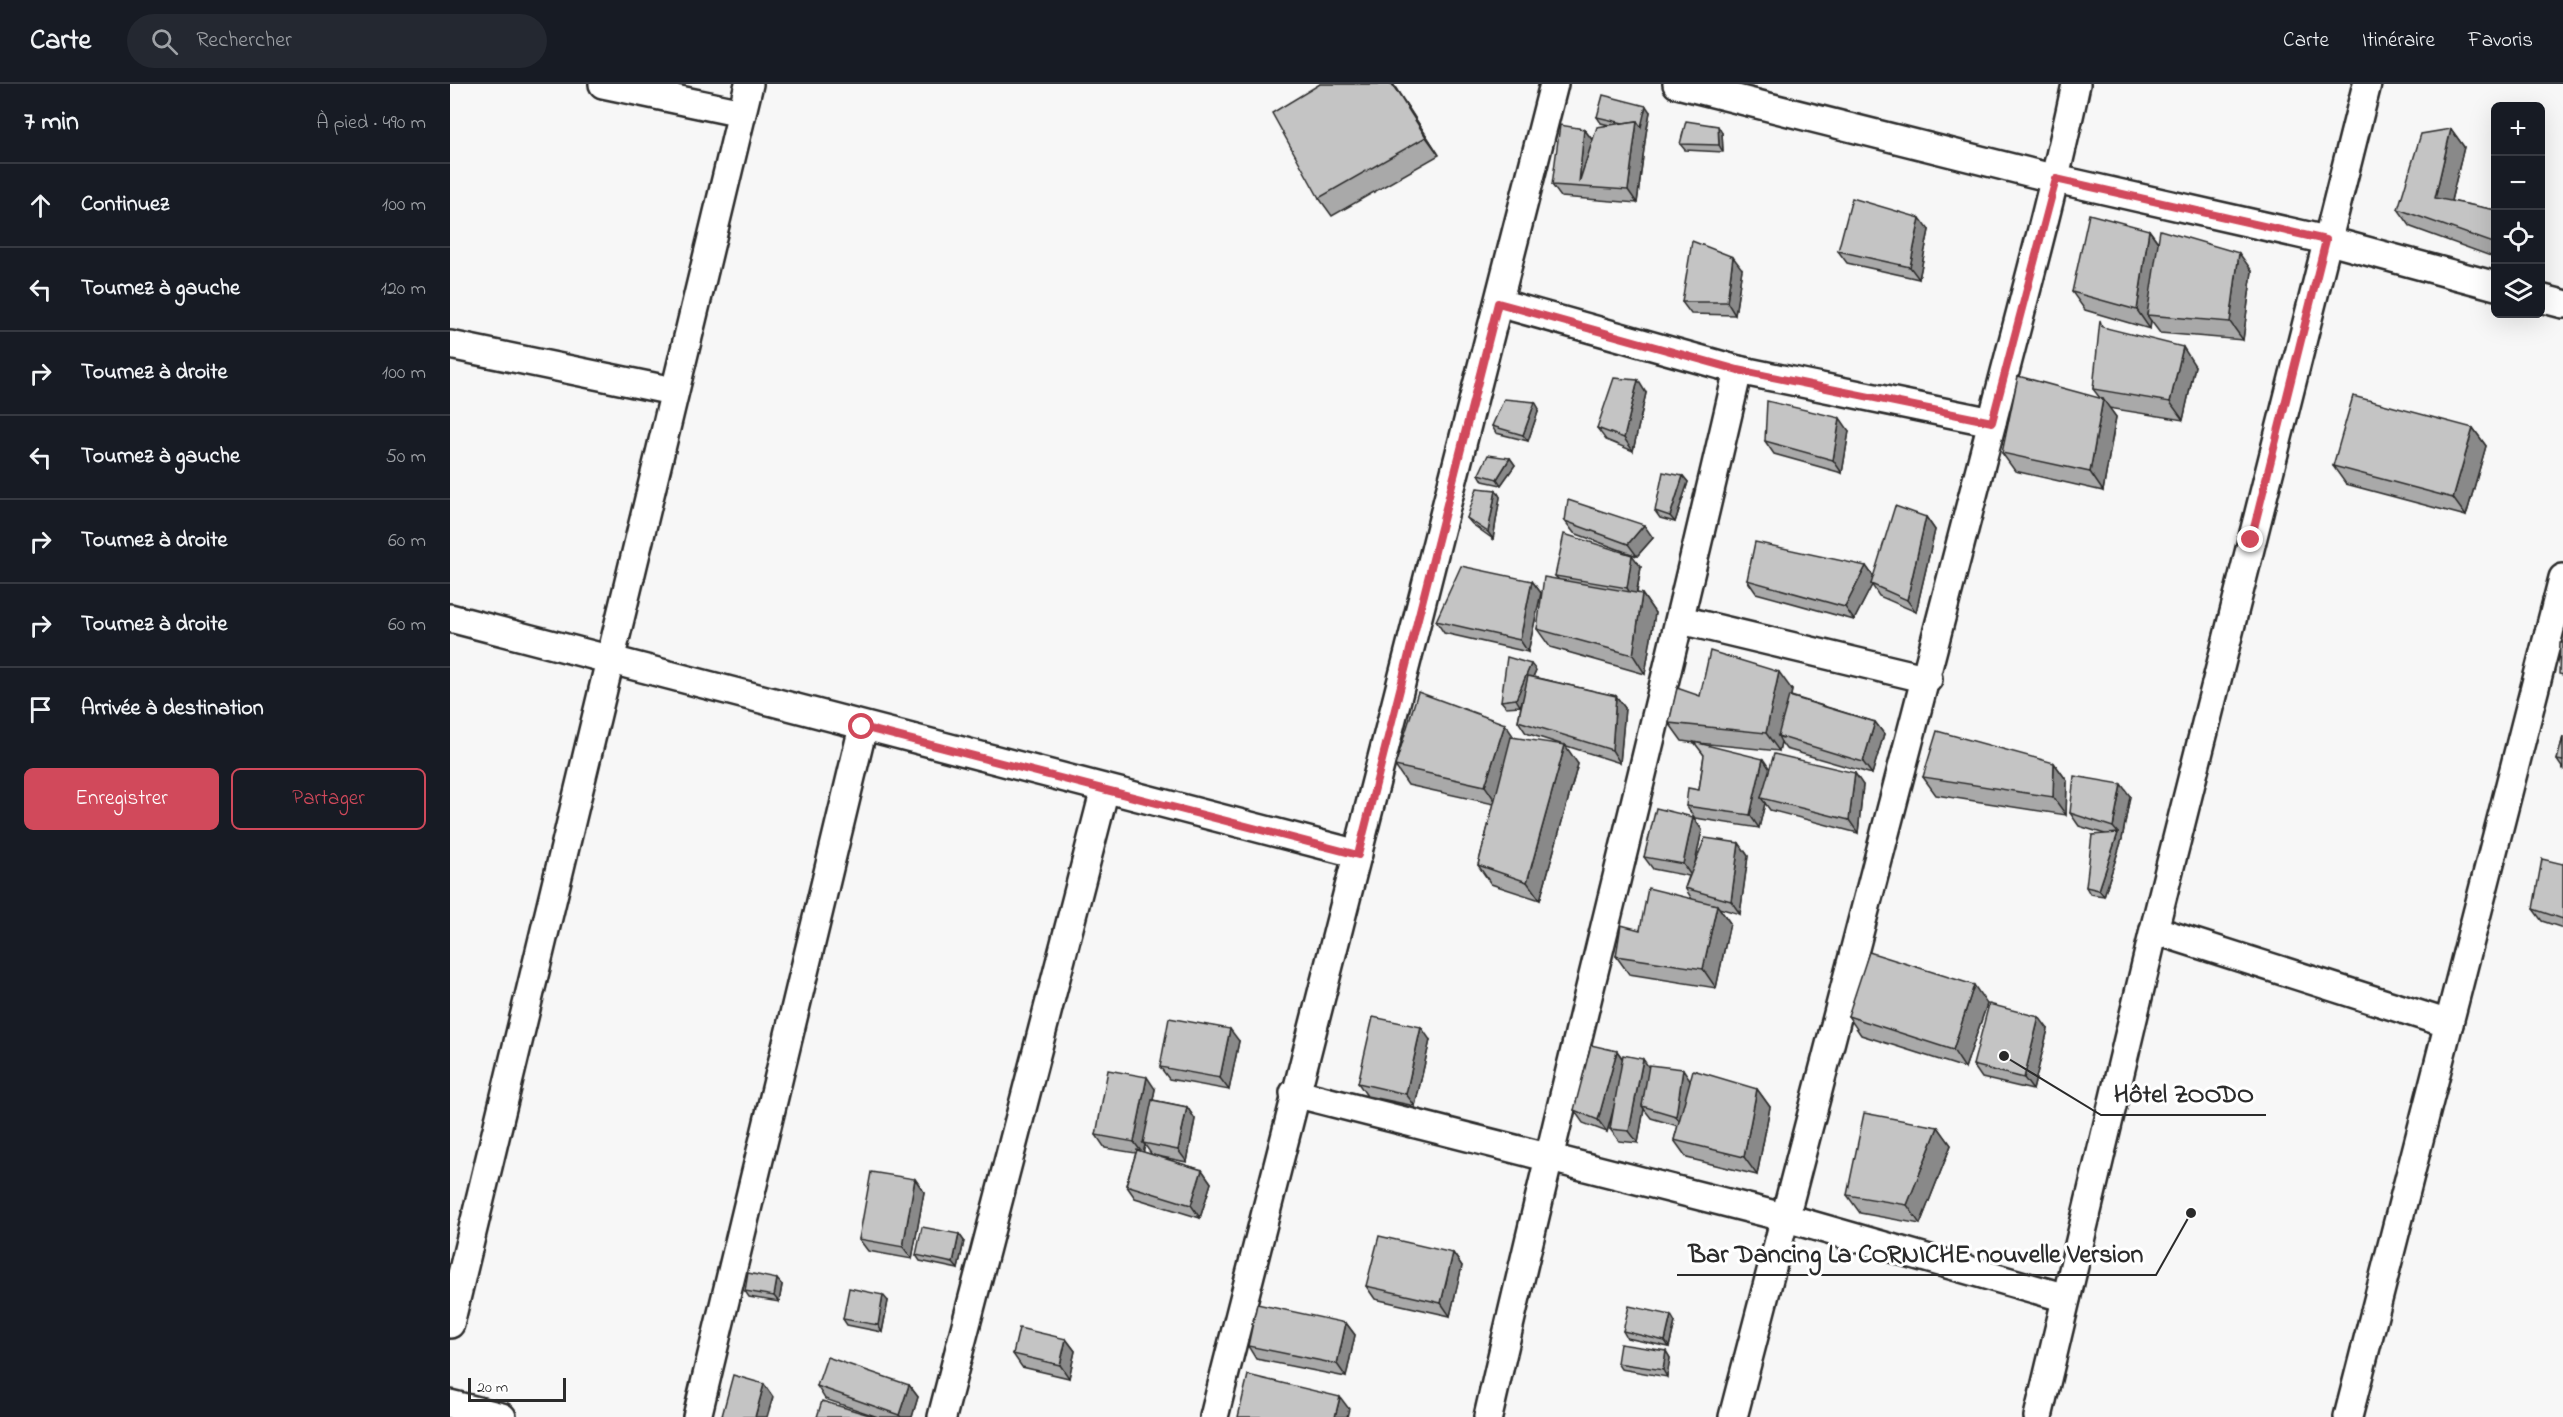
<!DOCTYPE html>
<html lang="fr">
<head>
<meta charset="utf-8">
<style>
	body { margin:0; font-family:"Indie Flower",sans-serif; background:#242831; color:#f1f3f6 }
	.controls { position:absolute; right:18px; top:18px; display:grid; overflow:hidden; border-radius:9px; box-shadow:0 6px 24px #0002 }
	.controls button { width:54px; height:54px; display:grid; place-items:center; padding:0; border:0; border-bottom:2px solid #363941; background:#171b24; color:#f1f3f6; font:30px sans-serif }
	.scale { position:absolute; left:18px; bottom:15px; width:98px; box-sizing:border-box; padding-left:6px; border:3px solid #2b2b2b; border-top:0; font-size:16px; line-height:21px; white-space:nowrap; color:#2b2b2b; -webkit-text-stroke:4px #fff; paint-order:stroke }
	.stop { position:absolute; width:18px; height:18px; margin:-14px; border:4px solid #d1495b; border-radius:50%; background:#fff }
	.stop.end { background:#d1495b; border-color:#fff; box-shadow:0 2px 6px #0008 }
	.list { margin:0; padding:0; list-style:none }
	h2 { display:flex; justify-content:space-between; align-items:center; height:78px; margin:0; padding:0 24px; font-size:26px }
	h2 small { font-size:20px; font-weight:400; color:#9ea1a6 }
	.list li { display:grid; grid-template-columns:39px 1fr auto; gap:18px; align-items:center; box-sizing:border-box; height:84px; padding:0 24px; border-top:2px solid #363941 }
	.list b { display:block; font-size:22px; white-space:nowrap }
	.list em { font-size:20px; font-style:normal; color:#9ea1a6 }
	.actions { display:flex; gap:12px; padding:18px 24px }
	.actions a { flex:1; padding:14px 0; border:2px solid #d1495b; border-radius:9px; text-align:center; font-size:21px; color:#d1495b }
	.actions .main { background:#d1495b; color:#fff }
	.icon { flex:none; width:33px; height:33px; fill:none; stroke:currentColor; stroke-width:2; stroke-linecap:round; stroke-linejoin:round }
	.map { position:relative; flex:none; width:2113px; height:1333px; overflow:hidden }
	header { display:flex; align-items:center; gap:36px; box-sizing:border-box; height:84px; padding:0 30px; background:#171b24; border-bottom:2px solid #363941 }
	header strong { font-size:28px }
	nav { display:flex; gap:33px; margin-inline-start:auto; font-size:21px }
	.search { width:420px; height:54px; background:#242831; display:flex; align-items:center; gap:15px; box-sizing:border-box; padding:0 21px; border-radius:33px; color:#9ea1a6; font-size:22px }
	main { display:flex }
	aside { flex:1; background:#171b24 }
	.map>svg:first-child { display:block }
</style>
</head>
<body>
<header>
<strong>Carte</strong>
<div class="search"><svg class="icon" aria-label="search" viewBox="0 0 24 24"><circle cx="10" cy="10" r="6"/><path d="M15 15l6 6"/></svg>Rechercher</div>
<nav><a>Carte</a><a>Itinéraire</a><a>Favoris</a></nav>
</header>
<main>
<aside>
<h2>7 min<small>À pied · 490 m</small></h2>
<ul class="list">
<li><svg class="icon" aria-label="ahead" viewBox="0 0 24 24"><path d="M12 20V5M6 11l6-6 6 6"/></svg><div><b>Continuez</b></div><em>100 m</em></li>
<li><svg class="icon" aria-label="left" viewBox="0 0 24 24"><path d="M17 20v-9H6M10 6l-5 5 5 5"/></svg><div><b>Tournez à gauche</b></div><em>120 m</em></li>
<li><svg class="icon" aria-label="right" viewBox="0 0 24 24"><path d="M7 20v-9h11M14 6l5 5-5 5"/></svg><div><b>Tournez à droite</b></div><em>100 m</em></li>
<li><svg class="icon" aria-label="left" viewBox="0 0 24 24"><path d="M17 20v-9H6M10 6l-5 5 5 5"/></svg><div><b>Tournez à gauche</b></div><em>50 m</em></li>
<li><svg class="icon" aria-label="right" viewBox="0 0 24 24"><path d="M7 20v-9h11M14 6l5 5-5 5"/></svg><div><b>Tournez à droite</b></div><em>60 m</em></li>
<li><svg class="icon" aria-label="right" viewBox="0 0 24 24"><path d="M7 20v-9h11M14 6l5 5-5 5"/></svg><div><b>Tournez à droite</b></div><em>60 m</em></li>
<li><svg class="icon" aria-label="arrive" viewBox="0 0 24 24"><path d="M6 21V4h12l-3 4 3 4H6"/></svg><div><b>Arrivée à destination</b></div></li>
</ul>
<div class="actions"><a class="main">Enregistrer</a><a>Partager</a></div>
</aside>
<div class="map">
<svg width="2113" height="1333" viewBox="0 0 2113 1333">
	<rect width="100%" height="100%" fill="#f7f7f7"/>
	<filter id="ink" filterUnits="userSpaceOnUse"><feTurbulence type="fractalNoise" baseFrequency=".0167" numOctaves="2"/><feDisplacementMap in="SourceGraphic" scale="12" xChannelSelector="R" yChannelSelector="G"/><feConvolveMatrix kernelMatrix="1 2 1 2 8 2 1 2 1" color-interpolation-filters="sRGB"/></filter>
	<g filter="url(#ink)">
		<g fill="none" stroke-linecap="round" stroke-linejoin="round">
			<defs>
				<g id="street">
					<path d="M153,0L292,29"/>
					<path d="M1227,0L1606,95L1876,156L2046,202"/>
					<path d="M2090,214L2113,220"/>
					<path d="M1049,219L1288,286L1542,338"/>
					<path d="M0,261L223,307"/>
					<path d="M0,534L908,770"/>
					<path d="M1231,536L1478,595"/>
					<path d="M1704,846L1999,940"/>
					<path d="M844,1009L1333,1133L1616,1214"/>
					<path d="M0,1240L299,0"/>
					<path d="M0,1320L52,1333"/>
					<path d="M247,1333L413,643"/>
					<path d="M492,1333L655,705"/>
					<path d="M764,1333C874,888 992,445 1104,0"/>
					<path d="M1038,1333C1118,983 1208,636 1288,286"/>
					<path d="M1283,1333C1366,1002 1458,673 1541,342C1570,228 1602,115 1626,0"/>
					<path d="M1588,1333L1704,846L1917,0"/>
					<path d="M1898,1333L2113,494"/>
				</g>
			</defs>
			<use href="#street" stroke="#2b2b2b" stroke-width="32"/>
			<use href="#street" stroke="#fff" stroke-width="27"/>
		</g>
		<g fill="#a9a9a9" stroke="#2b2b2b" stroke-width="1.5" fill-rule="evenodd">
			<path d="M870,0H943L989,71L882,132L869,114Z"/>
			<path d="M1200,28L1196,49L1187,119L1111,113L1102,101L1134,45L1143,57L1159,41L1151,39L1147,33Z"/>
			<path d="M2001,45L2014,63L2001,117L2046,126V174L1961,143L1948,125Z"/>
			<path d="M1272,49L1273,68L1235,66L1230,60Z"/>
			<path d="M1479,146L1469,195L1397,179L1388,167Z"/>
			<path d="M1699,146L1708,158L1802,187L1793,256L1710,249L1701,237L1700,245L1635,226L1622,208Z"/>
			<path d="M1292,185L1285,231L1241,230L1232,218Z"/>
			<path d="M1656,244L1745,282L1733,336L1659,324L1666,333L1653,407L1565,387L1552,369L1650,314L1643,305Z"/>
			<path d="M1196,309L1183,367L1156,356L1147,344Z"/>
			<path d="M1085,318L1089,325L1078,357L1046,349L1042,342Z"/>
			<path d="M2023,344L2036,362L2016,432L1896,400L1883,382Z"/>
			<path d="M1399,347L1392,389L1324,370L1315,357Z"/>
			<path d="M1060,374L1065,381L1051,401L1033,397L1029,390Z"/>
			<path d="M1233,392L1238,398L1225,438L1210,434L1205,427Z"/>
			<path d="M1046,406L1050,413L1043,455L1022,440L1017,434Z"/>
			<path d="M1476,433L1485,446L1466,528L1429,512L1422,501L1404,536L1306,509L1297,496L1416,482L1423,492Z"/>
			<path d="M1115,437L1203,454L1187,472L1124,449Z"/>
			<path d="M1191,483L1187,509L1192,510L1205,529L1195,590L1100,563L1087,545L1108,495L1105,492Z"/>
			<path d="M1082,497L1091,509L1078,568L994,549L986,537Z"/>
			<path d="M1086,586L1083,593L1166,612L1175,624L1170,679L1076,649L1068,637L1072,617L1070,622L1056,623L1051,617Z"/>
			<path d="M1342,606L1341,612L1425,638L1434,650L1422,690L1336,665L1331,658L1329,667L1248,659L1320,685L1413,701L1408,749L1320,726L1315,719L1309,744L1245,734L1236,722L1249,706L1254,671L1245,659L1232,657L1219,639L1250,612Z"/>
			<path d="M1064,653L1128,680L1090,816L1041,800L1028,781L1044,720L958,701L945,682Z"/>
			<path d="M2113,653V685L2107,676Z"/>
			<path d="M1604,679L1617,697L1616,731L1486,711L1473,693Z"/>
			<path d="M1680,712L1672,755L1654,812L1640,810L1636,803L1655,750L1629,742L1620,729Z"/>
			<path d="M1243,733L1252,746L1245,779L1289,759L1298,772L1290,830L1269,824L1280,839L1266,904L1179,890L1166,872L1190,846L1242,815L1235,804L1239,792L1203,785L1194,773Z"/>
			<path d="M2113,780V844L2092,837L2083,825Z"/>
			<path d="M1537,920L1515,984L1411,951L1398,932Z"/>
			<path d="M1598,945L1583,1006L1532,994L1523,981Z"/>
			<path d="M980,956L965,1022L917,1012L908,999Z"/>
			<path d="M789,957L779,1006L719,995L710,983Z"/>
			<path d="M1167,967L1173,975L1199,984L1240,996L1307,1005L1320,1023L1307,1091L1237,1074L1224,1056L1228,1042L1201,1034L1194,1025L1188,1059L1169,1057L1160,1045L1165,1020L1157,1048L1133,1039L1124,1026Z"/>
			<path d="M705,1005L703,1016L737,1023L745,1035L737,1078L702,1071L752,1086L761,1099L750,1134L685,1114L676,1101L686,1069L655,1064L646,1051ZM695,1061L702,1071L693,1068Z"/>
			<path d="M1488,1043L1501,1061L1470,1140L1410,1129L1397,1111Z"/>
			<path d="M465,1095L474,1108L462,1175L418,1167L409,1155Z"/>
			<path d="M509,1150L514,1157L508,1185L470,1177L466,1171Z"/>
			<path d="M1003,1169L1012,1182L1000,1232L925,1215L916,1202Z"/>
			<path d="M332,1201L329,1218L299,1213L295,1207Z"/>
			<path d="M438,1217L432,1248L397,1241L393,1235Z"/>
			<path d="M1225,1238L1219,1263L1177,1254L1173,1247Z"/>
			<path d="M896,1239L905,1251L896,1293L806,1275L798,1262Z"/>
			<path d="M616,1255L625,1267L619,1294L572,1283L563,1270Z"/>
			<path d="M1216,1267L1220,1274L1217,1293L1171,1285L1167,1279Z"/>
			<path d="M459,1301L468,1313L462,1333H428L375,1315L367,1302Z"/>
		</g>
		<g fill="#898989" stroke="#2b2b2b" stroke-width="1.5">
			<path d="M942,0H943L989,71L976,53Z"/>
			<path d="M1196,22L1200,28L1196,49L1187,119L1178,106L1187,37Z"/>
			<path d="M1268,42L1272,49L1273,68L1269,61Z"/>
			<path d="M1134,45L1143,57L1129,99Z"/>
			<path d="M2001,45L2014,63L1997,133L1985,114Z"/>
			<path d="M1470,134L1479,146L1469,195L1460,183Z"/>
			<path d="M1699,146L1712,164L1697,231L1701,237L1700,245L1687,226Z"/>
			<path d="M1789,169L1802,187L1793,256L1780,238Z"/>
			<path d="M1283,173L1292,185L1285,231L1277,218Z"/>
			<path d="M1733,263L1745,282L1733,336L1720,318Z"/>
			<path d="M1188,296L1196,309L1183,367L1174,354Z"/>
			<path d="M1653,315L1666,333L1653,407L1640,388Z"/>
			<path d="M1085,318L1089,325L1078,357L1073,351Z"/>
			<path d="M1390,334L1399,347L1392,389L1383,376Z"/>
			<path d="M2023,344L2036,362L2016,432L2003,414Z"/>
			<path d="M1060,374L1065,381L1051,401L1047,395Z"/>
			<path d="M1233,392L1238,398L1225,438L1220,432Z"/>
			<path d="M1046,406L1050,413L1043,455L1038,448Z"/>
			<path d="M1476,433L1485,446L1466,528L1457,516Z"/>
			<path d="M1194,441L1203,454L1187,472L1178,460Z"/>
			<path d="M1182,471L1191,483L1185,517L1177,504Z"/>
			<path d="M1416,482L1425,495L1421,500L1422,501L1404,536L1395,523Z"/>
			<path d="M1082,497L1091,509L1078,568L1070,556Z"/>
			<path d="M1192,510L1205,529L1195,590L1183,571Z"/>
			<path d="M1081,580L1086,586L1070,622L1066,615Z"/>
			<path d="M1329,588L1342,606L1332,654L1328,652L1331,658L1329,667L1316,649Z"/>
			<path d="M1166,612L1175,624L1170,679L1162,666Z"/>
			<path d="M1425,638L1434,650L1422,690L1413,678Z"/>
			<path d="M1055,640L1068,659L1048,721L1035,702Z"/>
			<path d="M1115,661L1128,680L1090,816L1077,798Z"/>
			<path d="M1313,675L1322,688L1311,714L1315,719L1309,744L1300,731Z"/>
			<path d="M1604,679L1617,697L1616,731L1603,713Z"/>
			<path d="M1405,689L1413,701L1408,749L1399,736Z"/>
			<path d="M1671,700L1680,712L1672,755L1654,812L1649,806L1668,749L1663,743Z"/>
			<path d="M1243,733L1252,746L1242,793L1233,780Z"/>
			<path d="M1289,759L1298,772L1290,830L1281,817Z"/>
			<path d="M1267,821L1280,839L1266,904L1253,885Z"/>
			<path d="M1524,901L1537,920L1515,984L1503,966Z"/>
			<path d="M1589,933L1598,945L1583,1006L1574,994Z"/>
			<path d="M971,943L980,956L965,1022L956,1010Z"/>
			<path d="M780,945L789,957L779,1006L770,994Z"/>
			<path d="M1167,967L1176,980L1157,1048L1148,1036Z"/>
			<path d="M1193,975L1202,988L1192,1022L1194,1025L1188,1059L1179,1047Z"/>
			<path d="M1233,985L1241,997L1234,1044L1226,1032Z"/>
			<path d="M697,993L705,1005L695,1059H693L695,1061L693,1070L684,1058Z"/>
			<path d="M1307,1005L1320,1023L1307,1091L1294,1073Z"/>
			<path d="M737,1023L745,1035L737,1078L728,1066Z"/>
			<path d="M1488,1043L1501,1061L1470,1140L1457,1121Z"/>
			<path d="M752,1086L761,1099L750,1134L741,1121Z"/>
			<path d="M465,1095L474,1108L462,1175L453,1163Z"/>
			<path d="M509,1150L514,1157L508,1185L503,1179Z"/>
			<path d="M1003,1169L1012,1182L1000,1232L991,1219Z"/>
			<path d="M327,1195L332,1201L329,1218L324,1212Z"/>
			<path d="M433,1211L438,1217L432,1248L428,1241Z"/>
			<path d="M1221,1231L1225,1238L1219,1263L1215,1257Z"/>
			<path d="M896,1239L905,1251L896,1293L887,1280Z"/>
			<path d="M616,1255L625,1267L619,1294L610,1281Z"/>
			<path d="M1216,1267L1220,1274L1217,1293L1213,1286Z"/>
			<path d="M314,1300L323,1313L317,1333H305Z"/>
			<path d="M459,1301L468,1313L462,1333H451L449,1331Z"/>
			<path d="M890,1313L899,1325L897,1333H885Z"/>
		</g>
		<g fill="#c4c4c4" stroke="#2b2b2b" stroke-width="1.5">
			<path d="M870,0H942L976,53L869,114L822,29Z"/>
			<path d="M1153,11L1196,22L1191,43L1187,37L1173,39L1147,33Z"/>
			<path d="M1187,37L1178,106L1102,101L1110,41L1134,45L1129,99L1147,43Z"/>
			<path d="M1236,37L1268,42L1269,61L1230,60Z"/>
			<path d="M2001,45L1985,114L2046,126V160L1948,125L1971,50Z"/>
			<path d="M1402,114L1470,134L1460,183L1388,167Z"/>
			<path d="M1639,130L1699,146L1687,226L1622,208Z"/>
			<path d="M1710,146L1789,169L1780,238L1697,231Z"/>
			<path d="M1242,157L1283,173L1277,218H1232Z"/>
			<path d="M1650,236L1652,243L1733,263L1720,318L1643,305Z"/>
			<path d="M1568,292L1653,315L1640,388L1552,369Z"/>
			<path d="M1164,294L1188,296L1174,354L1147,344Z"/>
			<path d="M1903,312L2023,344L2003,414L1883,382Z"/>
			<path d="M1054,315L1085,318L1073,351L1042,342Z"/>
			<path d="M1317,317L1390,334L1383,376L1315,357Z"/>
			<path d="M1038,371L1060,374L1047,395L1029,390Z"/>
			<path d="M1213,388L1233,392L1220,432L1205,427Z"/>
			<path d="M1027,404L1046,406L1038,448L1017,434Z"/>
			<path d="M1118,416L1194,441L1178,460L1115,437Z"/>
			<path d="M1445,422L1476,433L1457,516L1421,500Z"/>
			<path d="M1114,450L1182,471L1177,504L1105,492Z"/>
			<path d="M1305,458L1416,482L1395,523L1297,496Z"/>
			<path d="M1011,482L1082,497L1070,556L986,537Z"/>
			<path d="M1094,493L1192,510L1183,571L1087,545Z"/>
			<path d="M2110,559H2113V591L2109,590Z"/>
			<path d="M1260,567L1329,588L1316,649L1219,639L1227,604L1250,612Z"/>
			<path d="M1057,573L1081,580L1066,615L1051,617Z"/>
			<path d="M1078,592L1166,612L1162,666L1068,637Z"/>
			<path d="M968,608L1055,640L1035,702L945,682Z"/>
			<path d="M1339,612L1425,638L1413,678L1328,652Z"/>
			<path d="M1487,647L1604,679L1603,713L1473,693Z"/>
			<path d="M1061,653L1115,661L1077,798L1028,781Z"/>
			<path d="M2113,653V677L2107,676Z"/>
			<path d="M1244,658L1313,675L1300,731L1236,722L1238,704L1249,706L1254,671Z"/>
			<path d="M1324,670L1405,689L1399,736L1311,714Z"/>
			<path d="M1624,692L1671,700L1663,743L1620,729Z"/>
			<path d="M1206,724L1243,733L1233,780L1194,773Z"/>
			<path d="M1668,749L1649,806L1636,803L1642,751Z"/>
			<path d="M1255,754L1289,759L1281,817L1235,804Z"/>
			<path d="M2092,775L2113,780V835L2083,825Z"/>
			<path d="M1198,804L1267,821L1253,885L1166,872L1171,841L1190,846Z"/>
			<path d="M1419,868L1524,901L1503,966L1398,932Z"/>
			<path d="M1539,920L1589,933L1574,994L1523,981Z"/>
			<path d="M923,933L971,943L956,1010L908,999Z"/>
			<path d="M719,934L780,945L770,994L710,983Z"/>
			<path d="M1141,961L1167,967L1148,1036L1124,1026Z"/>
			<path d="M1173,971L1193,975L1179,1047L1160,1045Z"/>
			<path d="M1199,981L1233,985L1226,1032L1192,1022Z"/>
			<path d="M658,986L697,993L684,1058L646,1051Z"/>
			<path d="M1243,986L1307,1005L1294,1073L1224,1056Z"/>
			<path d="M702,1016L737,1023L728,1066L693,1059Z"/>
			<path d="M1414,1029L1488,1043L1457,1121L1397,1111Z"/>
			<path d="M687,1066L752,1086L741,1121L676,1101Z"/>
			<path d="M421,1088L465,1095L453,1163L409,1155Z"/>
			<path d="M472,1143L509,1150L503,1179L466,1171Z"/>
			<path d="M929,1152L1003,1169L991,1219L916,1202Z"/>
			<path d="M298,1189L327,1195L324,1212L295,1207Z"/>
			<path d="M399,1204L433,1211L428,1241L393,1235Z"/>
			<path d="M807,1220L896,1239L887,1280L798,1262Z"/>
			<path d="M1179,1222L1221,1231L1215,1257L1173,1247Z"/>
			<path d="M569,1244L616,1255L610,1281L563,1270Z"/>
			<path d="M1170,1260L1216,1267L1213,1286L1167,1279Z"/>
			<path d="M377,1273L459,1301L449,1331L367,1302Z"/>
			<path d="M283,1291L314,1300L305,1333H276L272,1332Z"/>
			<path d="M798,1291L890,1313L885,1333H788Z"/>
			<path d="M372,1317L426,1333H367Z"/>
		</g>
	</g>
	<g fill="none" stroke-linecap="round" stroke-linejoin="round" filter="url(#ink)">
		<path stroke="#d1495b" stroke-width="8" d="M412,643L908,771L1048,219L1288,286L1542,338L1606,95L1876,156L1801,456"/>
	</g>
	<path fill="none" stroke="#2b2b2b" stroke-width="2" d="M1554 972L1651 1031H1816M1741 1129L1706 1191H1227"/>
	<g fill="#2b2b2b" stroke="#fff" stroke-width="2">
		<circle cx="1554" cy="972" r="6"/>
		<circle cx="1741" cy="1129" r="6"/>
	</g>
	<g font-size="26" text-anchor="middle" font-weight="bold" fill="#2b2b2b" stroke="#fff" stroke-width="6" stroke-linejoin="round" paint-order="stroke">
		<text x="1734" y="1018">Hôtel ZOODO</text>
		<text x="1466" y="1178">Bar Dancing La CORNICHE nouvelle Version</text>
	</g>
</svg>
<div class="controls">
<button>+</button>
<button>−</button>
<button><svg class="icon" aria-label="locate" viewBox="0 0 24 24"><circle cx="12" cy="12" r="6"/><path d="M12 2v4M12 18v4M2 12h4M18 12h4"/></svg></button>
<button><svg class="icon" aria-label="layers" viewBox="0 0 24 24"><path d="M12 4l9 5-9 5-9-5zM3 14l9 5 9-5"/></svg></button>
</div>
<div class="scale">20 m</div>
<div class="stop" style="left:412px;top:643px"></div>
<div class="stop end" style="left:1801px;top:456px"></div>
</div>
</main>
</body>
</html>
